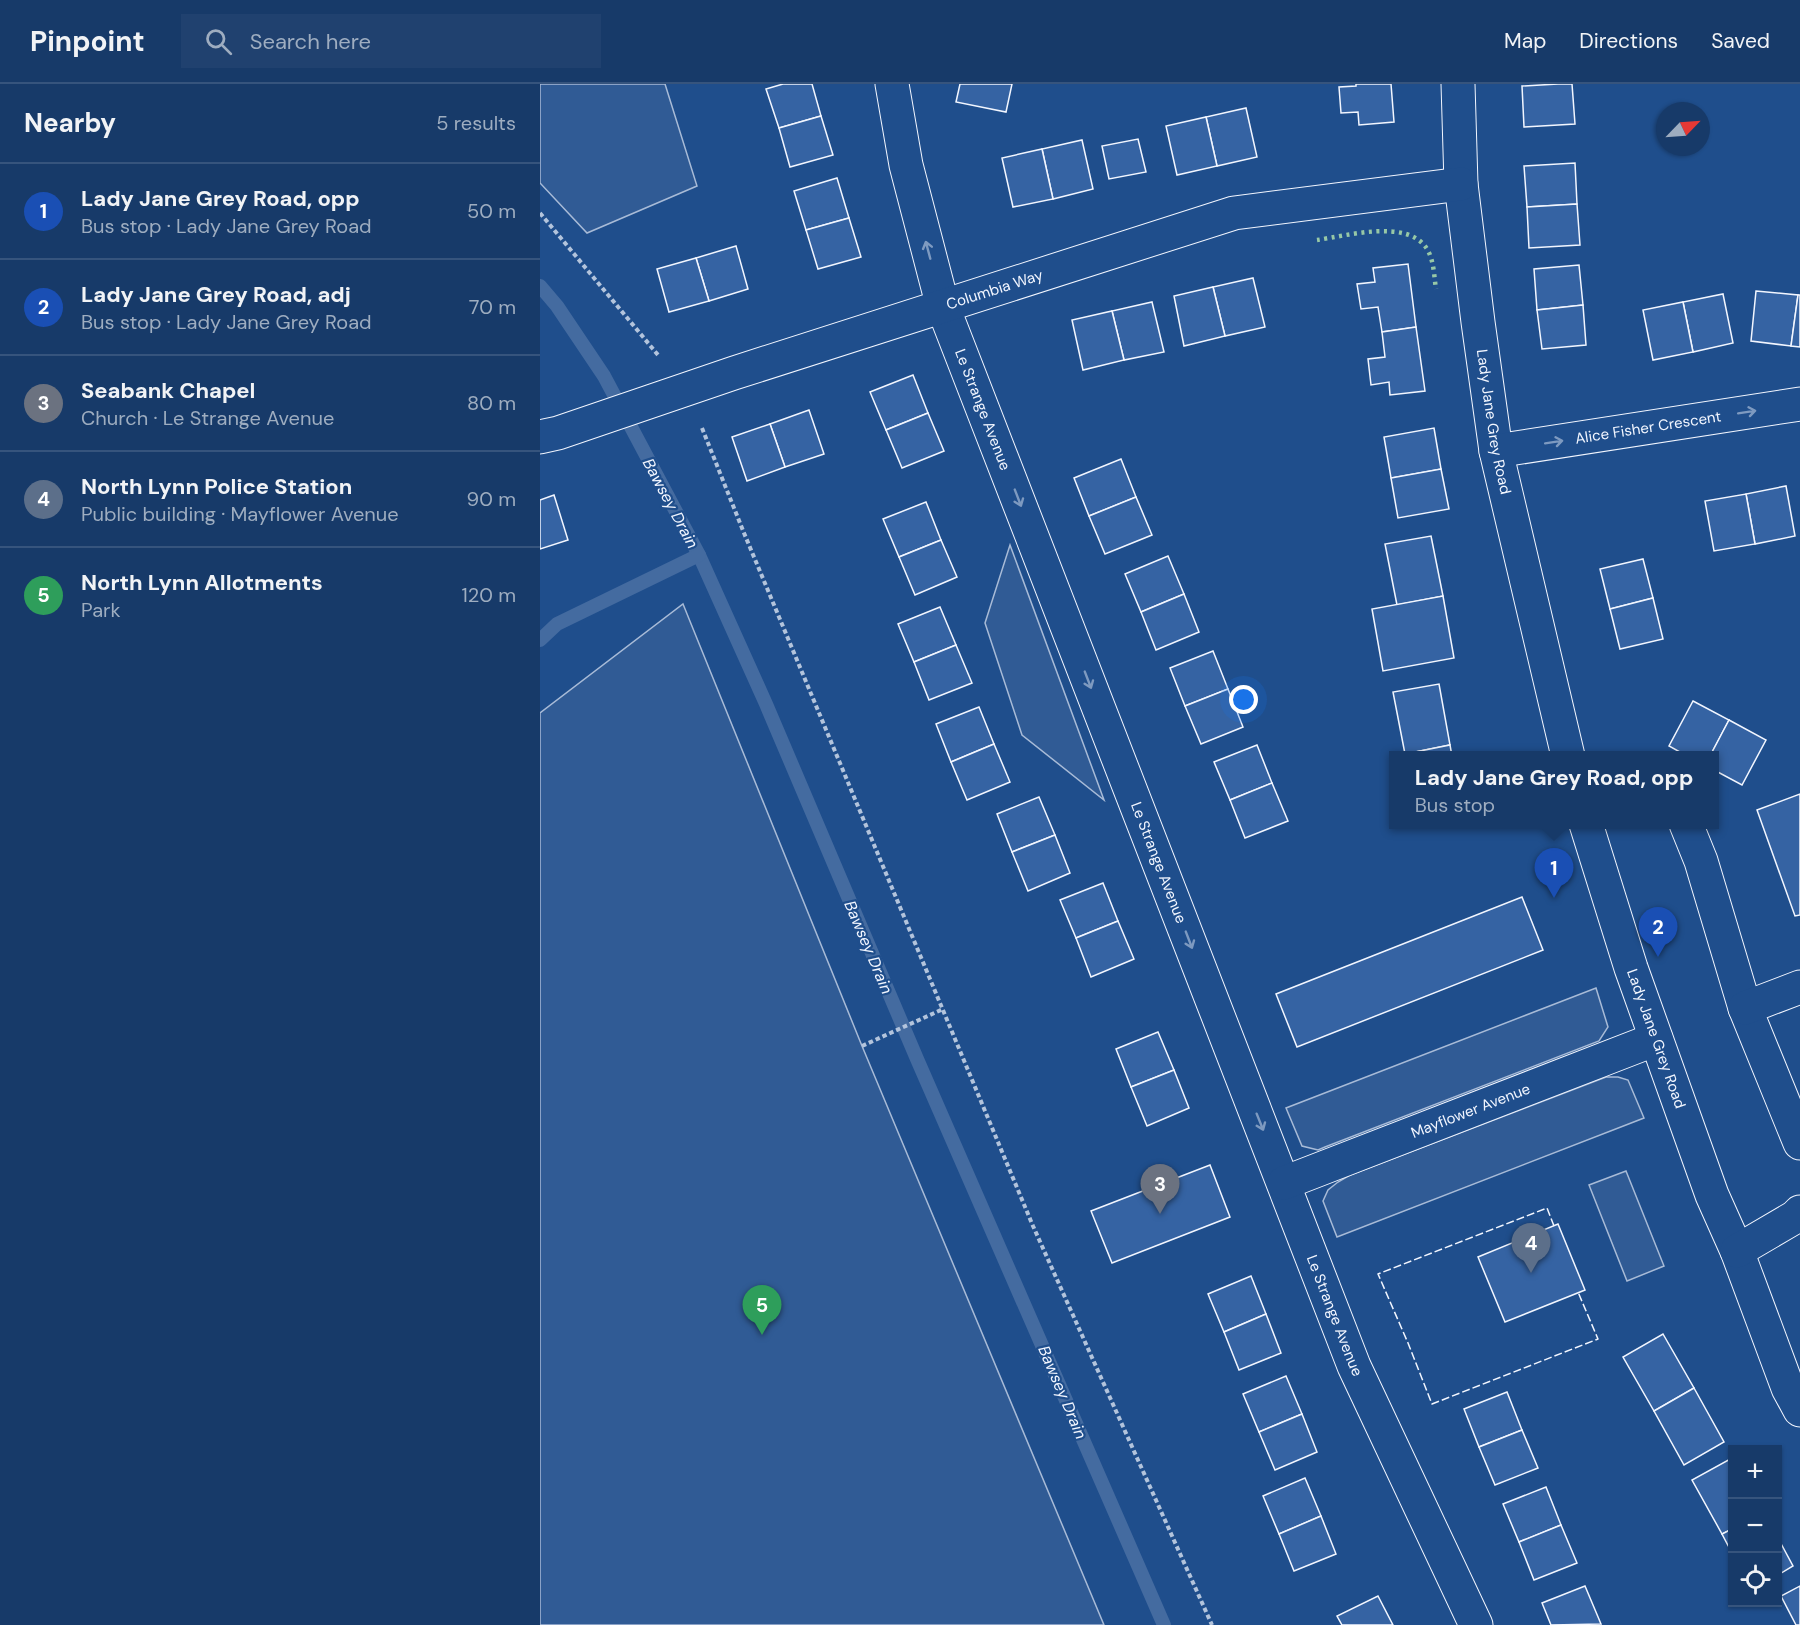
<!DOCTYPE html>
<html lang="en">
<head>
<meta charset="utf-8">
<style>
	body { margin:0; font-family:"DM Sans",sans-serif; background:#20416f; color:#f1f3f6 }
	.controls { position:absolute; right:18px; bottom:18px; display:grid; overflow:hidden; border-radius:0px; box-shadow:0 2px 4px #0004 }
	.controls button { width:54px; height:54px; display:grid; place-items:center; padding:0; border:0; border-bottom:2px solid #36547d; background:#173a69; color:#f1f3f6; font:30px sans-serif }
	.compass { position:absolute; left:1116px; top:18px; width:54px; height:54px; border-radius:50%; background:#173a69; box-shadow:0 2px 4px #0004; rotate:65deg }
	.you { position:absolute; left:704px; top:616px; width:21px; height:21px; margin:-15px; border:4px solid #fff; border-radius:50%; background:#1a73e8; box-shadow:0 0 0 9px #1a73e833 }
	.badge { display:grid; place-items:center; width:39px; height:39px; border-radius:50%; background:#95b2f1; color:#fff; font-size:20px; font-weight:700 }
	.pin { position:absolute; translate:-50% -50px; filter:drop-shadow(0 2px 3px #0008) }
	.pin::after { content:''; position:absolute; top:32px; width:21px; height:18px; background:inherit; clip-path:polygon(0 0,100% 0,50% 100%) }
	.popup { position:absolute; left:849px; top:667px; width:330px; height:78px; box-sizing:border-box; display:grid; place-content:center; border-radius:0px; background:#173a69; filter:drop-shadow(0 2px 4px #0005); font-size:20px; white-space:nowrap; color:#9eadc0 }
	.popup b { font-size:22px; color:#f1f3f6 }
	.popup::after { content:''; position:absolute; left:50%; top:100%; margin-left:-12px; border:12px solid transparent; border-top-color:#173a69 }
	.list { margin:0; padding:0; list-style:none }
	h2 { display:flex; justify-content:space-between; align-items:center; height:78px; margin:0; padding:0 24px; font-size:26px }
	h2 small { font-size:20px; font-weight:400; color:#9eadc0 }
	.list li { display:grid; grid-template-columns:39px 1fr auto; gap:18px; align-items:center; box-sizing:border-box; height:96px; padding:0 24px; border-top:2px solid #36547d }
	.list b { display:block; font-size:22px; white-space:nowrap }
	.list p { margin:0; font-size:20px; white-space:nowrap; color:#9eadc0 }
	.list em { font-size:20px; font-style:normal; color:#9eadc0 }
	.icon { flex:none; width:33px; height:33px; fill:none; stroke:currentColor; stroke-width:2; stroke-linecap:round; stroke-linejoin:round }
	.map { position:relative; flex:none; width:1260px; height:1541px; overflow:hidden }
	header { display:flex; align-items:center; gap:36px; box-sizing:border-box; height:84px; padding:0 30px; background:#173a69; border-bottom:2px solid #36547d }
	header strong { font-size:28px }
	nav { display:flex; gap:33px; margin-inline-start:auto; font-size:21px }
	.search { width:420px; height:54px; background:#20416f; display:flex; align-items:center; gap:15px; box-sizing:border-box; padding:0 21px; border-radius:0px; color:#9eadc0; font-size:22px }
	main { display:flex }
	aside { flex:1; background:#173a69 }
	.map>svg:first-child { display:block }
</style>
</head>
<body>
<header>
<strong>Pinpoint</strong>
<div class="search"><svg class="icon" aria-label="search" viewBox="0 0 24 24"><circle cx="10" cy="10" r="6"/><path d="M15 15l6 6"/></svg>Search here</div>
<nav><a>Map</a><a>Directions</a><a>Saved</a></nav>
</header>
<main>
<aside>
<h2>Nearby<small>5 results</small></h2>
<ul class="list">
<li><span class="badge" style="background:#1a4fb4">1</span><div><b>Lady Jane Grey Road, opp</b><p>Bus stop · Lady Jane Grey Road</p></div><em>50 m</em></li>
<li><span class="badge" style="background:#1a4fb4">2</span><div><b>Lady Jane Grey Road, adj</b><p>Bus stop · Lady Jane Grey Road</p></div><em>70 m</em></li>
<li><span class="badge" style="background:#6b7280">3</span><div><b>Seabank Chapel</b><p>Church · Le Strange Avenue</p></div><em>80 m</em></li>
<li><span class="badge" style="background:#5c6f8a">4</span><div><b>North Lynn Police Station</b><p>Public building · Mayflower Avenue</p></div><em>90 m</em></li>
<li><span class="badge" style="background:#2e9e5b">5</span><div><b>North Lynn Allotments</b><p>Park</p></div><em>120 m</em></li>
</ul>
</aside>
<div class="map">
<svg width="1260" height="1541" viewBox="0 0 1260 1541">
	<rect width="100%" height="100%" fill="#1f4e8c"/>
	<g fill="#305b95" stroke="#a8bbd7" stroke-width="1.5">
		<path d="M0,0H125L157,102L47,149L0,99Z"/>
		<path d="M470,461L564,716L482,651L445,539Z"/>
		<path d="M143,520L322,962L564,1541H0V629Z"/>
		<path d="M1056,904L1068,943L1059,957L785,1063L778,1066L762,1062L746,1024Z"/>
		<path d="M1066,993H1078L1088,996L1104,1034L797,1153L783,1117L788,1106L798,1098L810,1091Z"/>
		<path d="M1086,1087L1124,1182L1087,1197L1049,1101Z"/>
	</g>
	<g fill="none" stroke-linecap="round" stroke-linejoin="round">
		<g stroke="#446ba0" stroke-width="14">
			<path d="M0,202L17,222L64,292L159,471L226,620L377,975L624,1541"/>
			<path d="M0,556L17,540L159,471"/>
		</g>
	</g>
	<g fill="#3563a3" stroke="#f2f6ff" stroke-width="1.5">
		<path d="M243,0H272L281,32L239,44L226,5Z"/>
		<path d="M420,0H472L466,28L416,18Z"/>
		<path d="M816,0H851L854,38L819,41L818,28L801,29L799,3L816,2Z"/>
		<path d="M1018,0H1032L1035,40L984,43L982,2Z"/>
		<path d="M706,24L717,73L677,82L666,33Z"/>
		<path d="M281,32L293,71L250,83L239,44Z"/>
		<path d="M666,33L677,82L637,91L626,42Z"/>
		<path d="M598,55L606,88L569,95L562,62Z"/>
		<path d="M542,56L553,105L513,115L502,65Z"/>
		<path d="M502,65L513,115L473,123L462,74Z"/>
		<path d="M1035,79L1037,120L987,123L984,82Z"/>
		<path d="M297,94L309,134L266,146L254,107Z"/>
		<path d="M1037,120L1040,161L989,164L987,123Z"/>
		<path d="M309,134L321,173L278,185L266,146Z"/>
		<path d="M196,162L208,205L169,217L156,174Z"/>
		<path d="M156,174L169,217L129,228L117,185Z"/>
		<path d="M868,180L876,243L842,248L838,223L821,225L817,200L835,198L833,184Z"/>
		<path d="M1039,181L1043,221L997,226L994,185Z"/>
		<path d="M713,194L725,243L685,252L673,203Z"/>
		<path d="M673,203L685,252L644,262L634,212Z"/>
		<path d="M1216,207L1258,211L1251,262L1211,257Z"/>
		<path d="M1183,210L1193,259L1153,268L1143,218Z"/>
		<path d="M1258,211H1260V263L1251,262Z"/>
		<path d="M612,218L624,268L584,276L572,227Z"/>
		<path d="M1143,218L1153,268L1113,276L1103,226Z"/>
		<path d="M1043,221L1046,261L1002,265L997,226Z"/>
		<path d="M572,227L584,276L543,286L532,236Z"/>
		<path d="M876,243L885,307L850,311L849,298L831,301L828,275L845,273L842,248Z"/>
		<path d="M373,291L388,329L346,346L330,308Z"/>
		<path d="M269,326L284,370L245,383L230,340Z"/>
		<path d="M388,329L404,367L362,384L346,346Z"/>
		<path d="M230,340L245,383L207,397L192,353Z"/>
		<path d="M894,344L901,385L851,394L844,353Z"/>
		<path d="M581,375L596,413L549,432L534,394Z"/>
		<path d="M901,385L909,425L858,434L851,394Z"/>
		<path d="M1246,402L1255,452L1215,460L1206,410Z"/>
		<path d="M1206,410L1215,460L1174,467L1165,417Z"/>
		<path d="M14,411L28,456L0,465V416Z"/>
		<path d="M596,413L612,451L565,470L549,432Z"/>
		<path d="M386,418L401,456L359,473L343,435Z"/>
		<path d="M891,452L903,512L857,521L845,460Z"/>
		<path d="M401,456L417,493L375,511L359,473Z"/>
		<path d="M628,472L644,510L601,528L585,490Z"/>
		<path d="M1103,475L1113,514L1070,525L1060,485Z"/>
		<path d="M644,510L659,548L616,566L601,528Z"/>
		<path d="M903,512L914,574L843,587L832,525Z"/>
		<path d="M1113,514L1123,555L1080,565L1070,525Z"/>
		<path d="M400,523L416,561L374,578L358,540Z"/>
		<path d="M416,561L432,599L389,616L374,578Z"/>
		<path d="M673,567L688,605L645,622L630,584Z"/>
		<path d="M899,600L910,661L865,670L853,608Z"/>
		<path d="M688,605L703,643L661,660L645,622Z"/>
		<path d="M1153,617L1189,636L1170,672H1147L1129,662Z"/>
		<path d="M439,623L454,660L411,678L396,640Z"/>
		<path d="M1189,636L1226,656L1202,701L1174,686V672H1170Z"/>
		<path d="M454,660L470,698L427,716L411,678Z"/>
		<path d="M717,661L732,699L690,716L674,678Z"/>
		<path d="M910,661L912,672H865V670Z"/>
		<path d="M732,699L748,737L705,754L690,716Z"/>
		<path d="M1260,710V831L1255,832L1217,726Z"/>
		<path d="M499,713L515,751L472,768L457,730Z"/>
		<path d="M515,751L530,789L488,807L472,768Z"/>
		<path d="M563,799L578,837L536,854L520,816Z"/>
		<path d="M982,813L1003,866L757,963L736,910Z"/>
		<path d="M578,837L594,875L551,893L536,854Z"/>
		<path d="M618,948L634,986L591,1003L576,965Z"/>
		<path d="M634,986L649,1024L607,1042L591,1003Z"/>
		<path d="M670,1081L690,1133L572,1179L551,1127Z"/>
		<path d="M1018,1140L1045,1206L965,1238L938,1173Z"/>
		<path d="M711,1192L726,1230L684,1248L668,1210Z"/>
		<path d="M726,1230L741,1269L699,1286L684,1248Z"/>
		<path d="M1123,1250L1154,1304L1114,1327L1083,1273Z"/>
		<path d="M746,1292L762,1330L719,1348L703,1310Z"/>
		<path d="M1154,1304L1184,1358L1144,1381L1114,1327Z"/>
		<path d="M967,1308L982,1346L939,1363L924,1325Z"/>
		<path d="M762,1330L777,1368L735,1386L719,1348Z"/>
		<path d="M982,1346L998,1384L955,1401L939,1363Z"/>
		<path d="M1192,1374V1445L1182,1450L1152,1396Z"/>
		<path d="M765,1394L781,1432L739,1450L723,1412Z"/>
		<path d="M1006,1403L1021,1441L979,1458L963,1420Z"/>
		<path d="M781,1432L796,1470L754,1487L739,1450Z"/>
		<path d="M1021,1441L1037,1479L994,1496L979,1458Z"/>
		<path d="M1192,1445V1469L1182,1450Z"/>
		<path d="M1238,1454L1253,1482L1238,1491Z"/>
		<path d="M1045,1502L1061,1540L1011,1541L1002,1519Z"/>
		<path d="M1260,1502V1541H1256L1241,1512Z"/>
		<path d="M838,1512L853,1541H802L797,1532Z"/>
	</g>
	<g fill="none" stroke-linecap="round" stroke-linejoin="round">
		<defs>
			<g id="minor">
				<path id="s1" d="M352,0L366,81L403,223L814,1282L936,1541"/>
				<path id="s2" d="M918,0L921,100L938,238L956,367L1028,672"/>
				<path id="s3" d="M0,353L18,349L194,289L694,129L921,100"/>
				<path id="s4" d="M956,367L1260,320"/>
				<path id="s5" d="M1046,740L1091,884L1172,1111L1197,1167L1248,1304L1260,1326"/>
				<path d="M1146,740L1161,777L1205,924L1260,1059"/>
				<path d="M1205,924L1260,903"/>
				<path id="s6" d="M744,1099L1116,955"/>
				<path d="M1197,1167L1255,1133L1260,1128"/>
			</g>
		</defs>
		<use href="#minor" stroke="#f2f6ff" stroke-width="35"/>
		<g stroke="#b3c4dc" stroke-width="4" stroke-dasharray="4.5 3" stroke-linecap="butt">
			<path d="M0,129L118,271"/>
			<path d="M162,344L204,449L493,1142L672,1541"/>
			<path d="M322,962L403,925"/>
		</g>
		<use href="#minor" stroke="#1f4e8c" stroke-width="33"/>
		<path stroke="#97c8a6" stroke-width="4.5" stroke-dasharray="3 4.5" stroke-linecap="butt" d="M777,156C806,152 868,134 887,165C894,176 894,192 896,205"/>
		<path stroke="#f2f6ff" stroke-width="1.5" stroke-dasharray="8 3" stroke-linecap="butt" d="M1014,1142L1007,1124L838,1190L868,1259L892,1320L1058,1255L1038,1208"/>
	</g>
	<defs><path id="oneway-shaft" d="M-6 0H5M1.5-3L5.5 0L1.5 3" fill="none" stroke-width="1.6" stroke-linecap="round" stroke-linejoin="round" transform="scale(1.5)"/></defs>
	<g stroke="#7e9ac0">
		<use href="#oneway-shaft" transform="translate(388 166) rotate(-105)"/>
		<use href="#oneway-shaft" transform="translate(1207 328) rotate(-9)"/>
		<use href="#oneway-shaft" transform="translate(1014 358) rotate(-9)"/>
		<use href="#oneway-shaft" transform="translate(478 414) rotate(69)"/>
		<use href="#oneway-shaft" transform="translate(548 596) rotate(69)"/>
		<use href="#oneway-shaft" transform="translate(649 856) rotate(69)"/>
		<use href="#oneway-shaft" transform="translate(720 1038) rotate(68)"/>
	</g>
	<g text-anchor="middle" stroke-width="4.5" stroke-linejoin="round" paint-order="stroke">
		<g font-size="15" fill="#f2f6ff" stroke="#1f4e8c">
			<text dy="5" stroke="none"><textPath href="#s3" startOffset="478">Columbia Way</textPath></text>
			<text dy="5" stroke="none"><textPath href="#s1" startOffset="339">Le Strange Avenue</textPath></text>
			<text dy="5" stroke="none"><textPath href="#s2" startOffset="340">Lady Jane Grey Road</textPath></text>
			<text dy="5" stroke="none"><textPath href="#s4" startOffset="154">Alice Fisher Crescent</textPath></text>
			<text dy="5" stroke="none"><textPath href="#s1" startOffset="825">Le Strange Avenue</textPath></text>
			<text dy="5" stroke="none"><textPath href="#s5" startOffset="226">Lady Jane Grey Road</textPath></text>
			<text dy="5" stroke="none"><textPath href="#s6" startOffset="200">Mayflower Avenue</textPath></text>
			<text dy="5" stroke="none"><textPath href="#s1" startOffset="1311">Le Strange Avenue</textPath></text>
		</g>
		<g font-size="16" font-style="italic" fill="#f2f6ff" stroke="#1f4e8c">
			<text transform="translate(131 419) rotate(62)" y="6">Bawsey Drain</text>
			<text transform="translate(329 863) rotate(67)" y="6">Bawsey Drain</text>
			<text transform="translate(523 1308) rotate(67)" y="6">Bawsey Drain</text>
		</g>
	</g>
</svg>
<div class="controls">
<button>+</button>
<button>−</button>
<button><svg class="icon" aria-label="locate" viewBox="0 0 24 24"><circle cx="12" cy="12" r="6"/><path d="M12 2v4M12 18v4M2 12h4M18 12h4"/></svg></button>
</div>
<svg class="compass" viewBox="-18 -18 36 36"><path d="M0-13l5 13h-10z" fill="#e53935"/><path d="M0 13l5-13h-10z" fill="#9eadc0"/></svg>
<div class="you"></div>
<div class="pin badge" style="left:1014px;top:814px;background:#1a4fb4">1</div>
<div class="popup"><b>Lady Jane Grey Road, opp</b>Bus stop</div>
<div class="pin badge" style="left:1118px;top:873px;background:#1a4fb4">2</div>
<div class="pin badge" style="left:620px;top:1130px;background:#6b7280">3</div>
<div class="pin badge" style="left:991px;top:1189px;background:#5c6f8a">4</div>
<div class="pin badge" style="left:222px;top:1251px;background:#2e9e5b">5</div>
</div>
</main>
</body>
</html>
